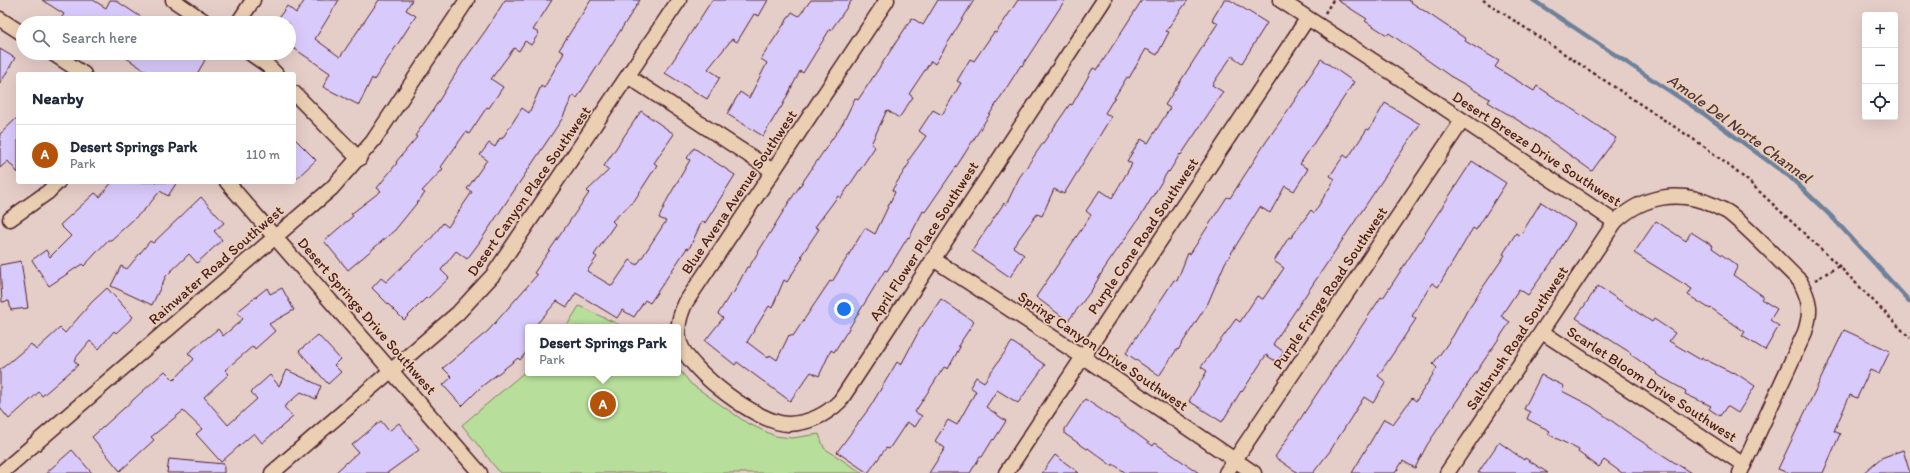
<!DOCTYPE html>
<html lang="en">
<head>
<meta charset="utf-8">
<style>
	body { margin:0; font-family:Itim,sans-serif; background:#f2f2f3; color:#1f2937 }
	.controls { position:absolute; right:12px; top:12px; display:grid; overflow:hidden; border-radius:4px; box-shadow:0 4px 16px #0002 }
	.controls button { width:36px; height:36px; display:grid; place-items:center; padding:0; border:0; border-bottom:1px solid #e0e1e3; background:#fff; color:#1f2937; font:20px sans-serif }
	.you { position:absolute; left:844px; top:309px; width:14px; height:14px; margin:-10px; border:3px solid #fff; border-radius:50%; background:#1a73e8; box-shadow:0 0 0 6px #1a73e833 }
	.badge { display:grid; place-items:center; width:26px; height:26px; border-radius:50%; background:#b45309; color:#fff; font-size:13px; font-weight:700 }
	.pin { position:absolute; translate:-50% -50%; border:2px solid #fff; box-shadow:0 1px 4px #0006 }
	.popup { position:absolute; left:525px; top:324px; width:156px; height:52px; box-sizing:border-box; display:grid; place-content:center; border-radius:4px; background:#fff; filter:drop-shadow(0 1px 3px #0005); font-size:13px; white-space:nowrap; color:#747a83 }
	.popup b { font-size:15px; color:#1f2937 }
	.popup::after { content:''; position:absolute; left:50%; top:100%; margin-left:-8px; border:8px solid transparent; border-top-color:#fff }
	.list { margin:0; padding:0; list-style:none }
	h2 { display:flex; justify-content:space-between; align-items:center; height:52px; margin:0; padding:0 16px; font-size:17px }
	h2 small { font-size:13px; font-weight:400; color:#747a83 }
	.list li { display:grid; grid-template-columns:26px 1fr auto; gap:12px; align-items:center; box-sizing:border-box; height:60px; padding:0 16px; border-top:1px solid #e0e1e3 }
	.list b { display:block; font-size:15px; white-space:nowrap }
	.list p { margin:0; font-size:13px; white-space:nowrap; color:#747a83 }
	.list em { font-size:13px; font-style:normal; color:#747a83 }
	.icon { flex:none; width:22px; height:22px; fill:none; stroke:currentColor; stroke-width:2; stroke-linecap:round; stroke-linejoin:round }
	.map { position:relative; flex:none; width:1910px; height:473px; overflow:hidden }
	.search { position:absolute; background:#fff; box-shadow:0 4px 16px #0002; left:16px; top:16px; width:280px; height:44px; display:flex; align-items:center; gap:10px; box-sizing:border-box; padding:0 14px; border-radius:22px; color:#747a83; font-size:15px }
	.panel { position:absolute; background:#fff; box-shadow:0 4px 16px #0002; left:16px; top:72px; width:280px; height:112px; border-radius:4px }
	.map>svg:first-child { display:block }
</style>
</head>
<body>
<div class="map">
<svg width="1910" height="473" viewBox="0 0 1910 473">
	<rect width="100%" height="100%" fill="#e6cec8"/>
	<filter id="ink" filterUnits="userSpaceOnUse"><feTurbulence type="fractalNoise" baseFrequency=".025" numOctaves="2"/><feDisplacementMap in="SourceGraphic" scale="8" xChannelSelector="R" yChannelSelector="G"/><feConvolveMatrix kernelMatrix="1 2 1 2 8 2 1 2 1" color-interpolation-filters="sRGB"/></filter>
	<g filter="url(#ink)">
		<g fill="#b7de9a" stroke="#807e62">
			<path d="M579,306L624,327H566Z"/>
			<path d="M678,368L691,384L747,423L775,436L792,438L819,434L824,448L862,473H500L462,425L528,369V373H678Z"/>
		</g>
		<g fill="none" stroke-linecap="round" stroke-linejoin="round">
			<path stroke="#6d819b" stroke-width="4.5" d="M1533,0L1704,114L1790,177L1832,217L1910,302"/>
		</g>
		<g fill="#d9cafc" stroke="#4a1f2b">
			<path d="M42,0H93L106,8L110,0H115L150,23H58L64,14Z"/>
			<path d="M305,0H339L315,39L340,57L379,0H412L406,10L416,16L374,80L372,78L359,105L323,87L330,73L289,45V23H275L287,6L296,13Z"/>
			<path d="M505,0H552L533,30L539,33L531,45L525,41L519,51L514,48L491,79L503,87L489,108L487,107L469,134L466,132L441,167L443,169L422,191L425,193L395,230L348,270L324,241L353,216L351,214L381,191L377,188L397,163L396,162L417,137L415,136L433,110L463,62L486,30Z"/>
			<path d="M591,0H640L577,98L573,95L562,119L479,243L467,259L456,251L441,270L449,278L427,299L426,298L404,320L372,288L381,278L386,282L430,240L443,223L448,227L472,192L467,189L487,160L480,155L489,143L495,147L500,138L502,139L522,108L529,113L541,86L544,88L564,53L559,50Z"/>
			<path d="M712,0H768L759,16L754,14L737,42L732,39L708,69L720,77L707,99L665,73Z"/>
			<path d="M811,0H852L831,30L830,29L803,73L800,71L781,108H780L763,136L727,114L740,92L749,98L767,63L761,59L792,12L799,16Z"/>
			<path d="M938,0H974L935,64L931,61L909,94L913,97L899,118L887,110L871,144L875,147L841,198L838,196L815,227L819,229L801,256L803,257L787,282L784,280L772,308L769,306L747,342L768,358L770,355L777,360L789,335L793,336L830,281L832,282L865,228L875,234L895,192L892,190L910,162L908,161L926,136L919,131L933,110L942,115L961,83L957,81L970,59L974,61L994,32L996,33L1018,0H1065L1022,66L1021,65L958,164L925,212L923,211L909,238L908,237L887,271L885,270L848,330L834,352L831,350L819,376L811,372L790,401L737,362L735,365L705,341L723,318L718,314L731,293L733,294L747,267H749L789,202L843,123L855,98L858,100L912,18L923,25Z"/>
			<path d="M1142,0H1188L1166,31L1169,32L1157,55L1146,49L1129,78L1127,77L1105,113L1111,117L1064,194L1054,189L1042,216L1037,214L1013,247L1024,255L1010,277L972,251L1004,203L1006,205L1019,178L1070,104L1072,105L1093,68L1097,70Z"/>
			<path d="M1224,0H1230L1267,23L1242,63L1232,56L1212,85L1223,92L1181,155L1180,154L1169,172L1168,171L1144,211L1104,269L1091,291L1068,321L1036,297L1091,215L1086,211L1100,190L1112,198L1132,164L1127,161L1141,139L1148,143L1170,108L1165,105L1218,23L1212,20Z"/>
			<path d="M1337,0H1408L1466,39L1465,41L1499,61L1495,67L1534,91L1537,86L1616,138L1592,171L1542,135L1488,102L1490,99L1450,76L1389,33L1387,35L1365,21L1367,19Z"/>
			<path d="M0,49L15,58L0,84Z"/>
			<path d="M119,53H194L205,60L197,74H150Z"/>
			<path d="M1321,59L1354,82L1300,164L1308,169L1294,191L1285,186L1270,213L1260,207L1225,263L1208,303L1178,350L1177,349L1159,376L1126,353L1174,280L1177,281L1188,253L1190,254L1227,197L1230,198L1266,142L1308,81L1307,80Z"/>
			<path d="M1385,103L1420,124L1273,344L1284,352L1277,362L1266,355L1242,392L1241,391L1222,422L1189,401L1207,371L1201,367L1236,319L1240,322L1257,296L1263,299L1284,268L1274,261L1289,237L1291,238L1311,210L1314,213L1335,179L1330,176L1344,155L1348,158L1367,129L1369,130Z"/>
			<path d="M641,111L674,134L654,163L657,165L634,201L612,221L615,224L594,255L597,257L587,271L612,286L630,260L637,265L666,221L659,218L667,200L690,160L687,158L694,148L735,175L705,223L702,221L689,249L687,248L650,303L645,300L634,317L622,310L617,318L576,293L567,307L557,301L534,327H528V350L520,360L518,358L481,387L462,406L443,385L452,377L443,368L488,331L537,275L534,273L589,193L587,191L609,170L604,166Z"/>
			<path d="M18,117V173L8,161L0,168V134Z"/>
			<path d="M294,138L316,160L294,181Z"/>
			<path d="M1472,161L1506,183L1476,230L1473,228L1438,287L1432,283L1412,316L1416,319L1378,376L1386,382L1373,403L1364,397L1330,451L1313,473H1298L1275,457L1381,297L1383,298Z"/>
			<path d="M112,182H177L168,196L160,191L147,207L111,240H108L84,266L82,264L49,286L32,260L46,250L50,257L71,236L60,225L95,193L100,197Z"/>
			<path d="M201,197L224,223L214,231L222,240L197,263L189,254L166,276L152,305L111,286L121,266L127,269L150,241L153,243Z"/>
			<path d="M1541,202L1575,224L1554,259L1528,295L1519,289L1501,316L1510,322L1427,445L1415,468L1403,461L1395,473H1352L1384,419L1393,424L1412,398L1416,401L1437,368L1433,364L1453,336L1468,309L1505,255L1503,254L1516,233L1520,236Z"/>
			<path d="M1656,221L1686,241L1691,232L1713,246L1712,248L1738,266L1733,275L1763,296L1761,299L1777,309L1770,320L1779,326L1765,350L1742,336L1745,332L1711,308L1710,309L1688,295L1692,289L1634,253Z"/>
			<path d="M21,261L28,308L11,310L9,301L2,302L0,265Z"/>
			<path d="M1598,286L1652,322L1654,319L1675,333L1669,341L1701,360L1702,358L1733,373L1734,372L1755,386L1738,413L1727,406L1720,416L1709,409L1711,406L1685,394L1686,391L1656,374L1657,373L1630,354L1631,353L1576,318Z"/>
			<path d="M107,288L133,317L116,333L114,331L99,349L90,341L74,360L78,365L42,396L39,392L9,419L0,408V370L31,344L36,350L60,328L65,333L92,302Z"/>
			<path d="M267,288L270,294L282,288L294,310L269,324L275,331L255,349L253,346L225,370L229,374L204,397L228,425L257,399L251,392L270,375L279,386L287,370L321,386L316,399L301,392L284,407L293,417L262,443L254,433L221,462L196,434L202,429L183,411L151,437L154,440L120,471L92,437L165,371L174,380L194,359L188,353L218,329L223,336L243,319L237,312Z"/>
			<path d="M941,299L974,322L958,346L960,347L948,369L944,367L915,412L922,416L915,427L907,422L889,449L886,448L868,473L837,452L870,407L897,362L901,365L921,327H922Z"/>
			<path d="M1844,330L1890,351L1879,374L1870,370L1857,398L1850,395L1834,431L1840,434L1823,473H1788L1778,469Z"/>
			<path d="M318,335L340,359L334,365L341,372L328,384L299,351Z"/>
			<path d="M1012,342L1045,365L1018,403L997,390L986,407L1006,421L994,440L993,439L982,457H980L970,473H929L945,448L935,441L948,420L957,425L976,391L970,387L976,377L984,382Z"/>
			<path d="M1541,375L1564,386L1562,391L1591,406L1630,434L1691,473H1622L1604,460L1599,467L1578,452L1579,450L1548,434L1550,431L1527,419L1530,412L1524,409Z"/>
			<path d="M1085,399L1115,419V418L1153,446L1155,443L1199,473H1126L1113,464L1112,466L1088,448L1087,449L1065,434V429Z"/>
			<path d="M381,421L389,431L399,423L419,450L387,473H335L358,452L352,445Z"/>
			<path d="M1499,442L1524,460L1525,458L1548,473H1478Z"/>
			<path d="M72,450L92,473H46Z"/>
			<path d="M1903,450L1910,473H1863L1881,458Z"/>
			<path d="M1055,455L1079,473H1042Z"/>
			<path d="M169,459L224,464V473H167Z"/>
		</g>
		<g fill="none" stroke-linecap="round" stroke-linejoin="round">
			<defs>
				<g id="street">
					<path d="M173,0L207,23"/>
					<path d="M887,0L686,302C680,314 676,329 680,343C689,371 760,425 789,424C810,423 826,415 840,401L1104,0"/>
					<path d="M1280,0L1392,73L1615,222"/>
					<path d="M0,19L23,34"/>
					<path d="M238,23L253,0"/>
					<path d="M52,53L84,74"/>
					<path d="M250,53L267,65L276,74"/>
					<path d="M629,77L773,171"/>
					<path d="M294,93L359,159"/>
					<path d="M227,182L480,473"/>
					<path d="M10,219L48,192L58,182"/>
					<path d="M933,259L1083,357L1254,473"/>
					<path d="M1542,332L1744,465"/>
					<path d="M1,473L332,188L373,141L467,0"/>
					<path d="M272,473L458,313L493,275L679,0"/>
					<path d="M1006,473L1307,19"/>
					<path d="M1226,473L1462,121"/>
					<path d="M1447,473L1615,222C1642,196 1679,189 1713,205C1718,208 1725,210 1729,213C1754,233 1777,259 1800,281C1810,301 1812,310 1805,332L1740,473"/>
				</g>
			</defs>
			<use href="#street" stroke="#4a1f2b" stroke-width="17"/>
			<g stroke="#4a1f2b" stroke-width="2.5" stroke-dasharray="3 3" stroke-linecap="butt">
				<path d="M1483,0L1705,147L1747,180L1839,266L1910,338"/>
				<path d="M1325,13L1333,0"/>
				<path d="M1815,280L1839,266"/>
			</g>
			<use href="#street" stroke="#ebcfb2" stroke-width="14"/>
		</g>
	</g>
	<g text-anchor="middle" stroke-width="3.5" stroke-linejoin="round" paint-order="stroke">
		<g font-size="15" fill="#4a1f2b" stroke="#ebcfb2">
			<text transform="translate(1537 149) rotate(33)" y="5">Desert Breeze Drive Southwest</text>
			<text transform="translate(529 191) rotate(-55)" y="5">Desert Canyon Place Southwest</text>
			<text transform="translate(739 192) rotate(-56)" y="5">Blue Avena Avenue Southwest</text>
			<text transform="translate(1143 236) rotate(-56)" y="5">Purple Cone Road Southwest</text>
			<text transform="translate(924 241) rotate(-57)" y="5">April Flower Place Southwest</text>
			<text transform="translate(216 265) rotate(-41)" y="5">Rainwater Road Southwest</text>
			<text transform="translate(1330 288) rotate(-56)" y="5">Purple Fringe Road Southwest</text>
			<text transform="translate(367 316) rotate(49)" y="5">Desert Springs Drive Southwest</text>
			<text transform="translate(1517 338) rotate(-56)" y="5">Saltbrush Road Southwest</text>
			<text transform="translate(1103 351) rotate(34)" y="5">Spring Canyon Drive Southwest</text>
			<text transform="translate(1652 384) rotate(33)" y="5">Scarlet Bloom Drive Southwest</text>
		</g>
		<g font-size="16" font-style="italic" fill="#533847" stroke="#ebcfb2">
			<text transform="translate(1740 128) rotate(36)" y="6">Amole Del Norte Channel</text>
		</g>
	</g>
</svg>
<div class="controls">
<button>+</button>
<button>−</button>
<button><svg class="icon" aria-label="locate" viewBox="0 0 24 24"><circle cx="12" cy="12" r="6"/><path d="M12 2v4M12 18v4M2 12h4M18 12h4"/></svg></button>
</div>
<div class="you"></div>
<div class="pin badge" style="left:603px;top:404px">A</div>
<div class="popup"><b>Desert Springs Park</b>Park</div>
<div class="search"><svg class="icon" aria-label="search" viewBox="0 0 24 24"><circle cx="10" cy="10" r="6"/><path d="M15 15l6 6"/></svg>Search here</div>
<section class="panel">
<h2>Nearby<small></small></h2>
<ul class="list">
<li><span class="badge">A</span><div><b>Desert Springs Park</b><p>Park</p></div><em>110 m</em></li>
</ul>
</section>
</div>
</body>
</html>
